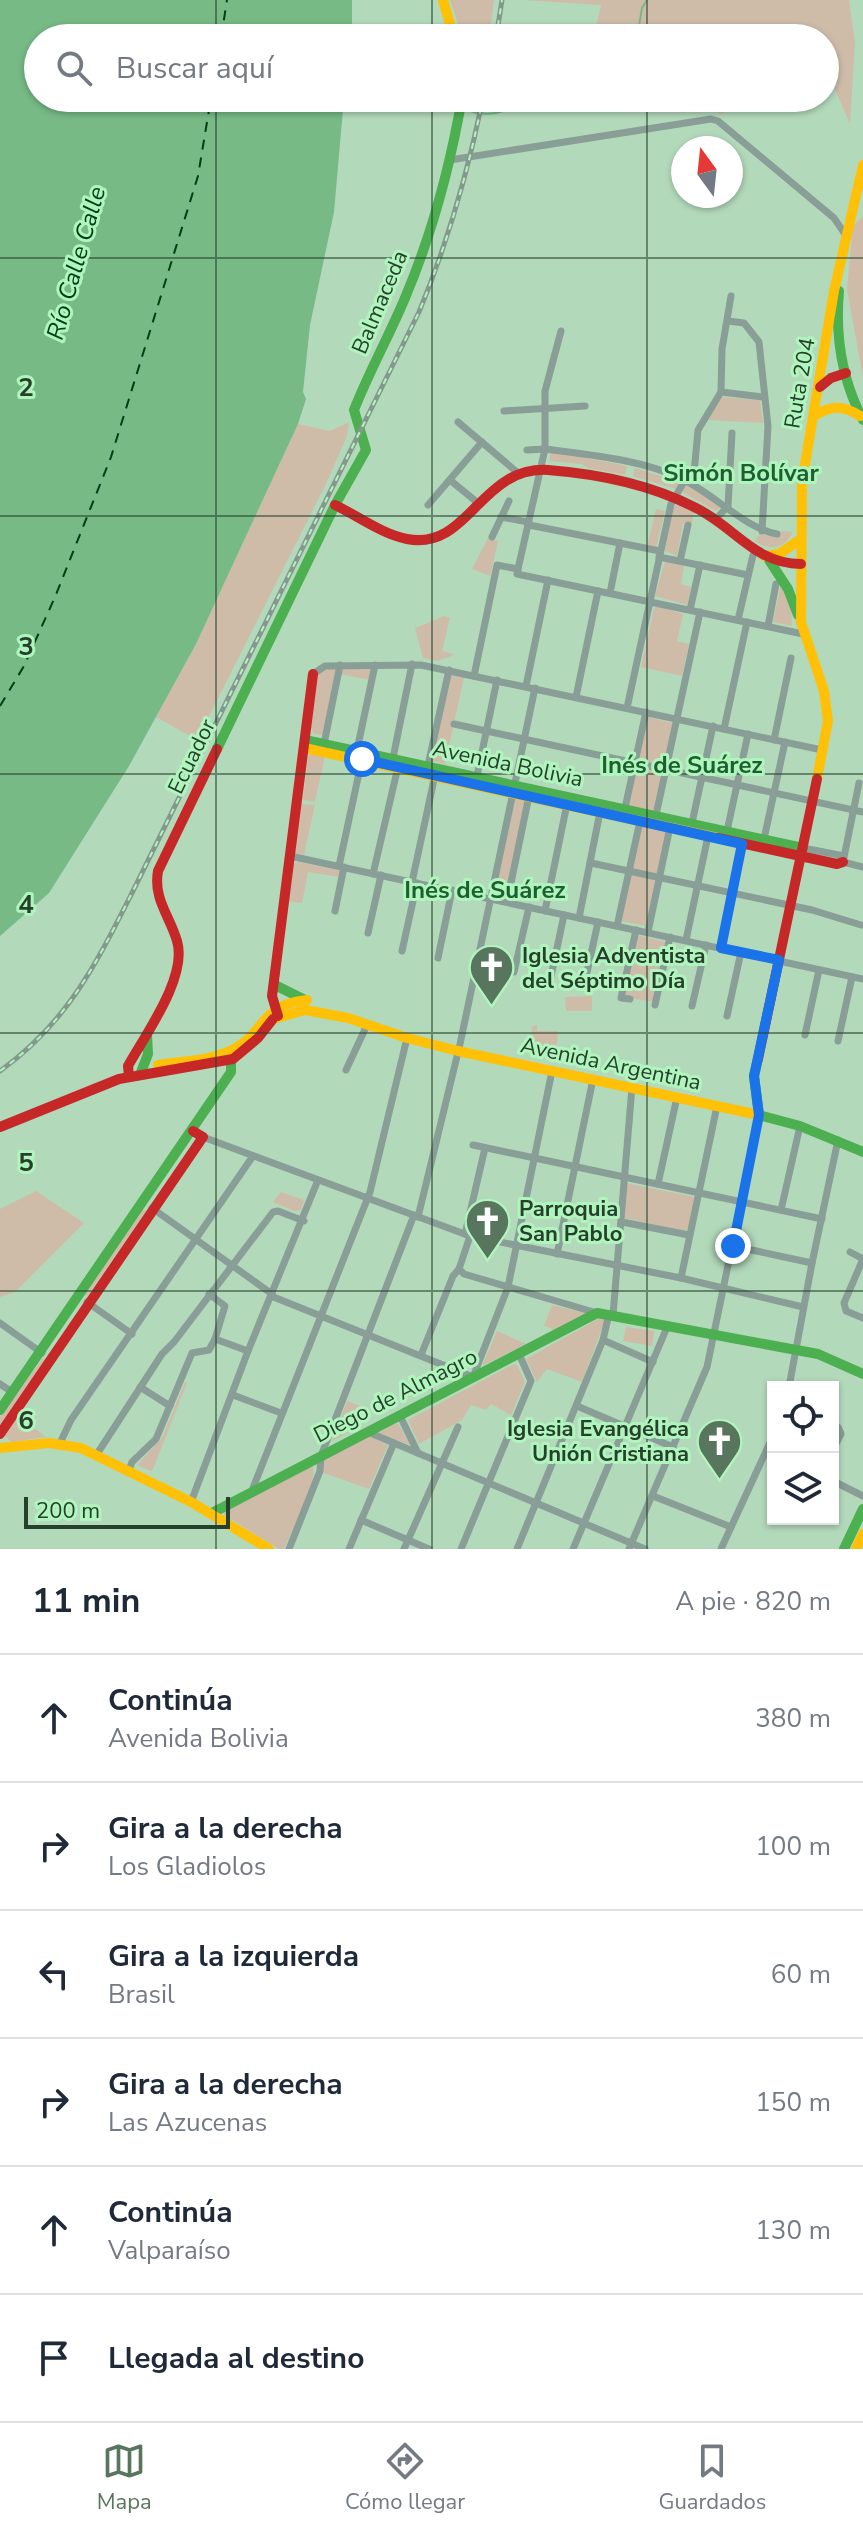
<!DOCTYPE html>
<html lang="es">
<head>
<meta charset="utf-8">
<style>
	body { margin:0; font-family:"Nunito Sans",sans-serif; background:#f6f6f7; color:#1f2937 }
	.controls { position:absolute; right:24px; bottom:24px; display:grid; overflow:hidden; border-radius:0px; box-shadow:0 2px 6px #0004 }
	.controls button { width:72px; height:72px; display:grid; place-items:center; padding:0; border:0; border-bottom:2px solid #e0e1e3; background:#fff; color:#1f2937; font:40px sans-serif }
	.compass { position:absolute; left:671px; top:136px; width:72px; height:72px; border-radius:50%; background:#fff; box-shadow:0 2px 6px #0004; rotate:345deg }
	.scale { position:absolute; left:24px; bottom:20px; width:206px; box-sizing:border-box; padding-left:8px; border:4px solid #26412b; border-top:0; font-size:22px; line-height:28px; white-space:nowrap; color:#26412b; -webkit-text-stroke:6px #b1f5be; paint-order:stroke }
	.stop { position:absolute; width:24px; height:24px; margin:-18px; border:6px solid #1a73e8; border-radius:50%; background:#fff }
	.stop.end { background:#1a73e8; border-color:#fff; box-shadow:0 2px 8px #0008 }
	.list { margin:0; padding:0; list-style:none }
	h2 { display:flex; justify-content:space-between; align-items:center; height:104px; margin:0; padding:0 32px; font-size:34px }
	h2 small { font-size:26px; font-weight:400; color:#747a83 }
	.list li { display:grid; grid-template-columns:52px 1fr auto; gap:24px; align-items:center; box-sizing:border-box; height:128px; padding:0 32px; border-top:2px solid #e0e1e3 }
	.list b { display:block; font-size:30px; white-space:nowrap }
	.list p { margin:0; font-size:26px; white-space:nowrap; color:#747a83 }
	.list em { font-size:26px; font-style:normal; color:#747a83 }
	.icon { flex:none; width:44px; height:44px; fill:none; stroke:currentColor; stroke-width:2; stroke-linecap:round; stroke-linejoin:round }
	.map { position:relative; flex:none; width:863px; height:1549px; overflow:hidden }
	.search { position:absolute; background:#fff; box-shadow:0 2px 6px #0004; left:24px; right:24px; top:24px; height:88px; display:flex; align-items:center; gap:20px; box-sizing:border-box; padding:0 28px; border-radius:44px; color:#747a83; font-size:30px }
	.sheet { height:872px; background:#fff }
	nav { display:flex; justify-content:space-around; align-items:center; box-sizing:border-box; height:112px; border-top:2px solid #e0e1e3; background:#fff; font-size:22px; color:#747a83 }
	nav a { display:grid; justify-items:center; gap:4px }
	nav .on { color:#57765d }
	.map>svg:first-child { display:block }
</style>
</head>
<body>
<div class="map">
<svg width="863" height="1549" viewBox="0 0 863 1549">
	<rect width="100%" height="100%" fill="#b3d9bb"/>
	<g fill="#cebca9">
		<path d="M450,0H494L489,38H463Z"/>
		<path d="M522,0H849L855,42L850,124L834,87L825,75V38H630L626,31L596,27L601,5Z"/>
		<path d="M622,98H758L741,108L720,114C689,92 649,125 621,102Z"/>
		<path d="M863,216V378L847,289L853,226Z"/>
		<path d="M722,397L760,400L763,423L708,420Z"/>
		<path d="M349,422L347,436L326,484L197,740L156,717L196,644L298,424L330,431Z"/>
		<path d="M553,452L624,465L627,467L625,475L588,468L582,464L550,461V453Z"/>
		<path d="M635,468L680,482L676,489L633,476Z"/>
		<path d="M686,485L722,506L716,511L682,492Z"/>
		<path d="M677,505H683L694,513L692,523L683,524L677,556L665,551L673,507Z"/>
		<path d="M656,509L665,511L656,548L647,547Z"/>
		<path d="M781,531L793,532C785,548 770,552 755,541L759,534L778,537Z"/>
		<path d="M488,538L498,541L490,576L472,569Z"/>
		<path d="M665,561L684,566L681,584L691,587L687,605L655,596Z"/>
		<path d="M783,586L791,605L792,626L773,622L780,588Z"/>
		<path d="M658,606L683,614L677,641L689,644L682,676L641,667L654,608Z"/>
		<path d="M444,616L450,618L442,651L453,654L452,656L437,661L423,658L415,628Z"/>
		<path d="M329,667H373L371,680L338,674L324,735L314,734L311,728L317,674Z"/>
		<path d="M451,675L464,677L445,764L431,761Z"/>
		<path d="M648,717L673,723L654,813L628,807Z"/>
		<path d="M312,753L325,756L315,802L303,800L308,756Z"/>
		<path d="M518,797L525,799L505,898L495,895V891L515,798Z"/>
		<path d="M301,804L315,805L304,855L294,853Z"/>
		<path d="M642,823L668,828L646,926L621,921Z"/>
		<path d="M299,862L342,871L340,877L308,872L302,903L287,901L292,864Z"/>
		<path d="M637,935L666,942L654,1002L624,997Z"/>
		<path d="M592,996V1011H566L565,997Z"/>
		<path d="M537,1025V1031H558L556,1055L531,1049L532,1026Z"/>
		<path d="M626,1183L695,1197L688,1229L682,1231L624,1218Z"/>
		<path d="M36,1191L84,1223L15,1292L0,1297V1209Z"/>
		<path d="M281,1192L304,1200L301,1210L294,1211L273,1202Z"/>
		<path d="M143,1210H147L86,1297L85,1294Z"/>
		<path d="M552,1305L589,1314L554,1333L551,1328L544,1326Z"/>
		<path d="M600,1318L605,1320L582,1382L547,1369L537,1382L526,1359Z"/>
		<path d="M626,1327L654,1331L652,1346L623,1341Z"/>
		<path d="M497,1331L526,1344L482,1366Z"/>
		<path d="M43,1358L44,1361L0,1425V1417Z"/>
		<path d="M514,1364L517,1365L525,1382L511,1415L491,1404L486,1410L471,1405L462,1420L419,1444L408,1420Z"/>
		<path d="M185,1382L187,1383L153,1469L151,1471L137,1465L162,1438Z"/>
		<path d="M347,1401L363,1407L358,1428L332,1441Z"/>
		<path d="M17,1415L46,1437L11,1442L3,1434Z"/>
		<path d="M396,1423L399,1425L410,1445L378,1433Z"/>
		<path d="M369,1436L388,1445L369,1489L321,1472L325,1457Z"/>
		<path d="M312,1465C320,1480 291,1532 284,1549H279L224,1515L223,1512Z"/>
	</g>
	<path fill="#77ba86" d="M0,0H352V30L357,38H38V98H344L334,212L310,325L303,392L306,399L298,424L196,644L129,766L49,893L0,936Z"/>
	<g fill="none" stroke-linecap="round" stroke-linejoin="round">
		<g stroke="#77ba86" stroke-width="2">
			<path d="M637,38L642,8L647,0"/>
			<path d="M447,98L455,103"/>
			<path d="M466,109C490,121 512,108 535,98"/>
		</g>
		<g stroke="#003e17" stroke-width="2" stroke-dasharray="10 8" stroke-linecap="butt">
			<path d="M221,38L227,0"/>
			<path d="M0,706L24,666L55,597L111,457L198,176L211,98"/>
		</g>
		<g stroke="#899e96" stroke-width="7">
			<path d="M450,160L711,119L718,121L834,218L847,237"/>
			<path d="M728,321L744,323L759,342L768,426L762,531"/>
			<path d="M721,392L763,397"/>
			<path d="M504,411L585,406"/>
			<path d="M458,422L518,473"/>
			<path d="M527,450L545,449C589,455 639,459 680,478C712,492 744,528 777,534"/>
			<path d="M450,480L478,503"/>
			<path d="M693,484L698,430L721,392L722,349L731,296"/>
			<path d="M428,505L482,442"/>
			<path d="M501,517L528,522"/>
			<path d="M717,518L728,506L732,433"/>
			<path d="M529,525L660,551"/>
			<path d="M492,537L509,501"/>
			<path d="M659,557L748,575"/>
			<path d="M680,561L688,525"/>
			<path d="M518,569L545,449V391L561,331"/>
			<path d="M610,593L620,543"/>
			<path d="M690,610L700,565"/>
			<path d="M738,620L753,555L757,550"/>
			<path d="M768,626L776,584"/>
			<path d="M313,674L325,666L421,665L822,750"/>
			<path d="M474,676L497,565L518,569L517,574L803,634"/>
			<path d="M526,686L548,580"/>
			<path d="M576,697L598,591"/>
			<path d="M627,708L671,504L685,480"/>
			<path d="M454,724L863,812"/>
			<path d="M724,729L747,622"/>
			<path d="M774,740L791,658"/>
			<path d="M324,744L340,665"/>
			<path d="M357,750L375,665"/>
			<path d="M393,758L412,664"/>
			<path d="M428,765L449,670"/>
			<path d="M477,776L497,680"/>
			<path d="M859,783L843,862L863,867"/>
			<path d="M625,808L646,712"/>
			<path d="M656,815L700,612"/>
			<path d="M692,823L713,726"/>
			<path d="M727,831L748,734"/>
			<path d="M764,839L785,742"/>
			<path d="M803,848L844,856"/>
			<path d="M290,856L863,979"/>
			<path d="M591,863L812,910L861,925"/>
			<path d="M339,866L362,759"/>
			<path d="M373,874L398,767"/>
			<path d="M412,882L435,775"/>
			<path d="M507,902L529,796"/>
			<path d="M335,911L344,867"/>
			<path d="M545,911L567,804"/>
			<path d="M579,918L600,812"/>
			<path d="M617,926L640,821"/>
			<path d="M648,932L670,827"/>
			<path d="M368,933L381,875"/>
			<path d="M686,940L708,836"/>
			<path d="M721,948L742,844"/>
			<path d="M402,951L417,883"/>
			<path d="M438,958L452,890"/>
			<path d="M514,972L529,907"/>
			<path d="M586,977L598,922"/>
			<path d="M550,981L564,915"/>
			<path d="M630,999L621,998L636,930"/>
			<path d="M655,1005L670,937"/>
			<path d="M692,1006L706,945"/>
			<path d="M727,1016L741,952"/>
			<path d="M805,1035L819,970"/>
			<path d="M838,1041L852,977"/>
			<path d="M346,1070L367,1025"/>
			<path d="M203,1137L470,1236L681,1278L803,1307"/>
			<path d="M473,1145L822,1219"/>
			<path d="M658,1184L677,1097"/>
			<path d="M152,1208L272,1294"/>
			<path d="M781,1210L800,1126"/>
			<path d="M418,1217L460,1044L535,688"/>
			<path d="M622,1222L689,1235"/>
			<path d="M465,1234L485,1148"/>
			<path d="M733,1246L812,1263"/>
			<path d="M850,1252L863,1259"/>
			<path d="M557,1254L593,1079"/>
			<path d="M863,1259L844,1303L846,1311L863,1318"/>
			<path d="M459,1269L464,1274L597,1313"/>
			<path d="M681,1278L717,1106"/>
			<path d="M271,1296L473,1377L508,1287L552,1071"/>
			<path d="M87,1302L132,1334"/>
			<path d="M613,1315L632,1087"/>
			<path d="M0,1323L42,1353"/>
			<path d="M215,1339L248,1351"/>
			<path d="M603,1340L609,1314"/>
			<path d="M421,1355L453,1276L459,1269L470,1236"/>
			<path d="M0,1384L12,1392"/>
			<path d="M140,1387L170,1406"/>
			<path d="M789,1387L812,1263L838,1140"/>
			<path d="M233,1395L281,1413"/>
			<path d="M577,1406L673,1447"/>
			<path d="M400,1416L418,1453"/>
			<path d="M833,1424L838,1427L841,1434L833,1450"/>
			<path d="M368,1432L645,1549"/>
			<path d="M60,1443L71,1420L253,1156"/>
			<path d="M97,1454L162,1354L174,1342L273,1212L278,1211L304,1221"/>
			<path d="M129,1470L132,1462L156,1439L192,1353L209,1350L215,1339L225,1306L209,1294"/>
			<path d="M833,1481L863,1496"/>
			<path d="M251,1493L370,1192L407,1038"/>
			<path d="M653,1496L731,1527"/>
			<path d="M191,1502L248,1351L318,1180"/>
			<path d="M361,1520L429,1549"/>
			<path d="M289,1549L320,1471L321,1456L414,1215"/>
			<path d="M349,1549L394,1443"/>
			<path d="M404,1549L458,1427"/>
			<path d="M461,1549L531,1381L519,1354"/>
			<path d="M517,1549L603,1340L653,1362"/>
			<path d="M573,1549L668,1325"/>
			<path d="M629,1549L707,1367L759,1115"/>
			<path d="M721,1549L773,1436"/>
		</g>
		<g stroke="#4caf50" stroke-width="10">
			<path d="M839,291C835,336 842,380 863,420"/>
			<path d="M769,560L788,589L798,615"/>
			<path d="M305,740L803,848"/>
			<path d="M217,749L335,505L366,450L354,410C369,372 389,336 405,298C432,234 450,167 462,98"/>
			<path d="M275,985L305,1000"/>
			<path d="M758,1059L754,1076L759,1115L800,1126L863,1152"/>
			<path d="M140,1075L148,1054L147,1035"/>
			<path d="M0,1410L231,1072V1051"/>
			<path d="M212,1513L597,1313L818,1354L863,1374"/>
			<path d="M844,1549L863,1509"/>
		</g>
		<g stroke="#ffc107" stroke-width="10">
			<path d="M443,0L454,38"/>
			<path d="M814,416C831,405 843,405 860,416"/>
			<path d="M764,556L779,554L801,539"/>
			<path d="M304,748L718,838"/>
			<path d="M817,779L828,721L824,691L801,622L802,482L834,291L863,165"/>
			<path d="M273,1019L305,1010L348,1018L407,1038L458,1051L759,1115"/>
			<path d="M158,1065C182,1061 210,1061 232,1050C266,1033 259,1005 307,1000"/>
			<path d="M0,1448L49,1443L81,1448L191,1502L269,1549"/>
			<path d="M856,1549L863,1534"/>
		</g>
		<g stroke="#c62828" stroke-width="10">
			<path d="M820,387L831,378L846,373"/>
			<path d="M335,505C358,516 382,534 407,539C469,551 480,466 548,470C599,474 650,484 696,508C735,527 755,564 801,564"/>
			<path d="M718,838L837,864L843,862"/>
			<path d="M278,1016L272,996L313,674"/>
			<path d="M758,1059L817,779"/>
			<path d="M129,1076L128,1066C145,1035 188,977 177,941C170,916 153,899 158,871L217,749"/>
			<path d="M0,1127L119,1079L233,1059L258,1038L273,1019"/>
			<path d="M0,1434L203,1137L193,1131"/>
		</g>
		<defs>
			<g id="rail">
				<path d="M496,38L502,0"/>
				<path d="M0,1071C68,1022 96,964 133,891L419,312C448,242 468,172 483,98"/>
			</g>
		</defs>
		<use href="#rail" stroke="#84988e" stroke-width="5"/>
		<use href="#rail" stroke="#b1f5be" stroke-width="2" stroke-dasharray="6" stroke-linecap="butt"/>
	</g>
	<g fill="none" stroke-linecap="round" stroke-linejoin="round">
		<path stroke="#1a73e8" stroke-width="10" d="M362,759L742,844L721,948L779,960L754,1076L759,1115L733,1246"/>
	</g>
	<path fill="none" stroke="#26412b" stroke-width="2" stroke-opacity="0.55" d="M216,0V38M432,0V38M647,0V38M216,98V1549M432,98V1549M647,98V1549M0,258H863M0,516H863M0,774H863M0,1033H863M0,1291H863"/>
	<defs>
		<symbol id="church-pin" viewBox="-11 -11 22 30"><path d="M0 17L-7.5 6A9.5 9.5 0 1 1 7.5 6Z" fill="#57765d" stroke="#b1f5be"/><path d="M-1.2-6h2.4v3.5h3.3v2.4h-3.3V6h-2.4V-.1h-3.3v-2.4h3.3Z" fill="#fff"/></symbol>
	</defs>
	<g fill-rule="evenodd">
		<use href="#church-pin" x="466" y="942" width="51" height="69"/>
		<use href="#church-pin" x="462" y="1196" width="51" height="69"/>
		<use href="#church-pin" x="694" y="1416" width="51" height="69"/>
	</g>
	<g text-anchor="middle" stroke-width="6" stroke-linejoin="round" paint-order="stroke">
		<g font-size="22" fill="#26412b" stroke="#b1f5be">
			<text transform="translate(379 302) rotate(-67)" y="8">Balmaceda</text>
			<text transform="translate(799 383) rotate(-80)" y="8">Ruta 204</text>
			<text transform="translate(191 756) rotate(-64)" y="8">Ecuador</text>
			<text transform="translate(508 763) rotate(12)" y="8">Avenida Bolivia</text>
			<text transform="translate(611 1063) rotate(12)" y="8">Avenida Argentina</text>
			<text transform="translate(395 1395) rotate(-27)" y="8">Diego de Almagro</text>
		</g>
		<g font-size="22" font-weight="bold" fill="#26412b" stroke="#b1f5be" text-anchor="start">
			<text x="522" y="963">Iglesia Adventista<tspan x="522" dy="25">del Séptimo Día</tspan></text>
			<text x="519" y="1216">Parroquia<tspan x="519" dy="25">San Pablo</tspan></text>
			<text x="689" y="1436" text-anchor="end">Iglesia Evangélica<tspan x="689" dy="25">Unión Cristiana</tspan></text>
		</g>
		<g font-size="24" font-style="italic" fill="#003e17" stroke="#b1f5be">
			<text transform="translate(76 263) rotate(-74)" y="8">Río Calle Calle</text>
		</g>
		<g font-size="24" font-weight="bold" fill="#1c6030" stroke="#b1f5be">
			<text x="741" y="481">Simón Bolívar</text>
			<text x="682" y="773">Inés de Suárez</text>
			<text x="485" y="898">Inés de Suárez</text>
		</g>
	</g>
	<g font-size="26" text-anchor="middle" font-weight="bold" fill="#26412b" stroke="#b1f5be" stroke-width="6" stroke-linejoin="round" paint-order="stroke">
		<text x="26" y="396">2</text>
		<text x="26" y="655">3</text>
		<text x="26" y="913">4</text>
		<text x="26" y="1171">5</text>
		<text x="26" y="1429">6</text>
	</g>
</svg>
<div class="controls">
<button><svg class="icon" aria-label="locate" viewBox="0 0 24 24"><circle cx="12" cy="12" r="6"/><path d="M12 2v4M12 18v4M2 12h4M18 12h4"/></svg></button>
<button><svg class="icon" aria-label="layers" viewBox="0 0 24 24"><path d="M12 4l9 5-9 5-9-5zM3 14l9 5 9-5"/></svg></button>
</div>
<svg class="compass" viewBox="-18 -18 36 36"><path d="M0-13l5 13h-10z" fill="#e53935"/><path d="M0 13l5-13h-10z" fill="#747a83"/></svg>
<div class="scale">200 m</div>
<div class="stop" style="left:362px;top:759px"></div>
<div class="stop end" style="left:733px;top:1246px"></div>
<div class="search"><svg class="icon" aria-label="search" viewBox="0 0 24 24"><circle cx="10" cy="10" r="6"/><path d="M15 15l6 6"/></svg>Buscar aquí</div>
</div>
<section class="sheet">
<h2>11 min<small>A pie · 820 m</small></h2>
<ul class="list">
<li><svg class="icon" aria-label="ahead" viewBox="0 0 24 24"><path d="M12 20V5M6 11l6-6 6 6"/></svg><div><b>Continúa</b><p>Avenida Bolivia</p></div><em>380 m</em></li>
<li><svg class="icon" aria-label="right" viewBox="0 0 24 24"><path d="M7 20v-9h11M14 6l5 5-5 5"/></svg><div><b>Gira a la derecha</b><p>Los Gladiolos</p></div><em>100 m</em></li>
<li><svg class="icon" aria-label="left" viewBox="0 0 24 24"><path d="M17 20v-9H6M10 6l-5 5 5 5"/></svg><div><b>Gira a la izquierda</b><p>Brasil</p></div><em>60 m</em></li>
<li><svg class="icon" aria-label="right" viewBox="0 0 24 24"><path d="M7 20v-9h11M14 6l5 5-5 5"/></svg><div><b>Gira a la derecha</b><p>Las Azucenas</p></div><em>150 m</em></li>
<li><svg class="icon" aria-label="ahead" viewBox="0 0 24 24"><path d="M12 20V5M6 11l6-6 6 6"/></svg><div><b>Continúa</b><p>Valparaíso</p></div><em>130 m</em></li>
<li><svg class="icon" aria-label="arrive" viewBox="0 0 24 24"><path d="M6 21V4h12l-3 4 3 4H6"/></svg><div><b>Llegada al destino</b></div></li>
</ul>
</section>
<nav>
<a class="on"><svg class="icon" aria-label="map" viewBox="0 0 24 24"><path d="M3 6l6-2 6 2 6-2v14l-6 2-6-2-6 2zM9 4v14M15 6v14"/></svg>Mapa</a>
<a><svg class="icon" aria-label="directions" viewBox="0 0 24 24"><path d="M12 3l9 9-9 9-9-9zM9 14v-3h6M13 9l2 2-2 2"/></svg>Cómo llegar</a>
<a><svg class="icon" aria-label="saved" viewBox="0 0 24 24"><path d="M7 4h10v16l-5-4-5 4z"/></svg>Guardados</a>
</nav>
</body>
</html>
